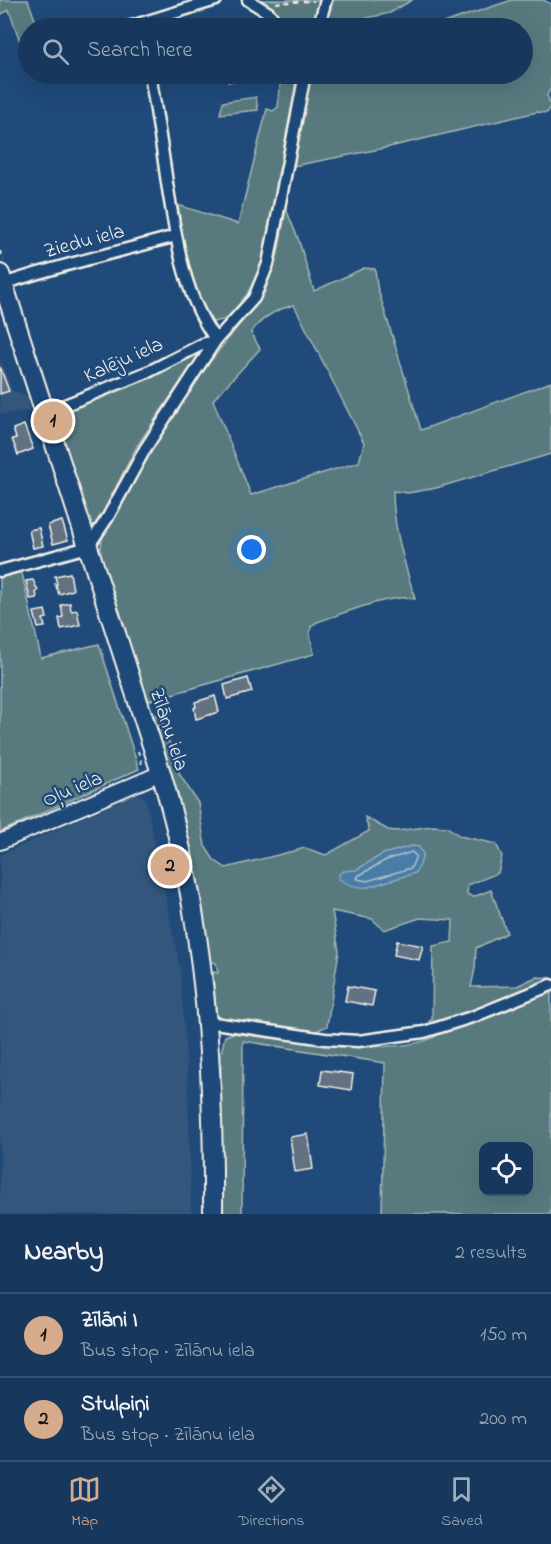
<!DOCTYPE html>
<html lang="en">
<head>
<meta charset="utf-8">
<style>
	body { margin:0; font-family:"Indie Flower",sans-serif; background:#244365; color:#f1f3f6 }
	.controls { position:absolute; right:18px; bottom:18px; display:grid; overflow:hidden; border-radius:12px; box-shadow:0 6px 24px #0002 }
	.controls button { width:54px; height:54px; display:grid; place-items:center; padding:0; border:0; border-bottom:2px solid #365272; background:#17385c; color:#f1f3f6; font:30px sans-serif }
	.you { position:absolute; left:252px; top:550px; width:21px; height:21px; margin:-15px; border:4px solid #fff; border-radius:50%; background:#1a73e8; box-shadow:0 0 0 9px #1a73e833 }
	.badge { display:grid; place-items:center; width:39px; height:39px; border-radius:50%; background:#d6ab8b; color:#111; font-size:20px; font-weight:700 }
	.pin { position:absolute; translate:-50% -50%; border:3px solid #fff; box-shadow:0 2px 6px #0006 }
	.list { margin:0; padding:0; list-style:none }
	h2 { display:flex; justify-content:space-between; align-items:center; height:78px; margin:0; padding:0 24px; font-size:26px }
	h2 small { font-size:20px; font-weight:400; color:#9eacbb }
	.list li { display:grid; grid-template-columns:39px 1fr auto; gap:18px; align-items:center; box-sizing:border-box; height:84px; padding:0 24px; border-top:2px solid #365272 }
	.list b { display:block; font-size:22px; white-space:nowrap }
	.list p { margin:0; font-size:20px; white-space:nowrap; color:#9eacbb }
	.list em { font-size:20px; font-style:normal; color:#9eacbb }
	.icon { flex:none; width:33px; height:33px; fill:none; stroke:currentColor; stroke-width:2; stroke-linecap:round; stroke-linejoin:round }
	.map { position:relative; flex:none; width:551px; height:1214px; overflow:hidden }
	.search { position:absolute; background:#17385c; box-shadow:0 6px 24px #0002; left:18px; right:18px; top:18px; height:66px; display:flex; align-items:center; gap:15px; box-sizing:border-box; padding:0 21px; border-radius:33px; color:#9eacbb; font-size:22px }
	.sheet { height:246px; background:#17385c }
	nav { display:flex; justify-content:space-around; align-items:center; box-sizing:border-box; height:84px; border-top:2px solid #365272; background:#17385c; font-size:16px; color:#9eacbb }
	nav a { display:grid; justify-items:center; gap:3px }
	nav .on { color:#d6ab8b }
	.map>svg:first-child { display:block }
</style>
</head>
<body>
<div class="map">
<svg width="551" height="1214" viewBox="0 0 551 1214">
	<rect width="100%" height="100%" fill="#1f4a7a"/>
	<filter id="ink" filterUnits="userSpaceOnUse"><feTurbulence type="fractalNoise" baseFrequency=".0167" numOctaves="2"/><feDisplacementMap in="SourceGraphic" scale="12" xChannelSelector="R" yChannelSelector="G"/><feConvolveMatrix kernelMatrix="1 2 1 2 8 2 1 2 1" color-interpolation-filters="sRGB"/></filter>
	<g filter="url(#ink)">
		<g fill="#33567c">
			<path d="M0,358L12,390L28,397L30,411L0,414Z"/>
			<path d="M137,793L146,799L180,968L188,1084L191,1214H0V855Z"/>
		</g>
		<g fill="#597a7f" stroke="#a6b6b4" stroke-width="1.5" fill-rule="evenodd">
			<path d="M0,0H28L38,28H28V64L9,10L0,15Z"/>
			<path d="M258,0H320L310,28H283L274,14Z"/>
			<path d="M332,0H412L390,13L325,27Z"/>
			<path d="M512,0H543L551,4V88L547,95L551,106L547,113L537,112L385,148L293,166L311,74H522V28H428Z"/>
			<path d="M230,74H297L286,143L277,178L275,209L264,254L256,277L246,296L227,319L213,322L208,318L199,307L182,234L178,205L238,224L267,109L273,111L278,107L281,79L252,77L228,82Z"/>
			<path d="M256,97L258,110L220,114L223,102Z"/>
			<path d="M286,209L299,241L314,291L364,268L375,269L377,286L421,430L551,382V454L436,488L408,493L393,491C393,528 405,564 415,599C394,592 340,615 317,622L311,627L310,635L314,654L147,701L100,555L102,538L158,440L208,364L264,294L278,254ZM294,305L364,443L359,462L251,495L213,400L260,349L251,332C263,317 275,310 294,305Z"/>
			<path d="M203,349L137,446L98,522L96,525L89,524L53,417L55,413Z"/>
			<path d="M19,560L41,658L99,644L139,769L0,832V566Z"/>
			<path d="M159,712L180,775L198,803L205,846L214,860L226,868L305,848L326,855L369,831L365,817L388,830L397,831L432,826L447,827L460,836L496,844L502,856L498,873L468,885L467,894L473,897L491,890L507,933L476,948L475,969L471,987L517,986L536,977L551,978V982L475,1011L432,1024L429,1021L432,1020L433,946L452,942L453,920L420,918L384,930L372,919L332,911L339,951L327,1026L318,1030L316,1034L217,1020L213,975L214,972L218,973L216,963L211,962L190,849L154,723V717Z"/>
			<path d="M551,989V1214H382L385,1063L243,1041L242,1214H221V1053L225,1036L233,1033C277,1038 411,1062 443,1031ZM484,1146H528V1192H484Z"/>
		</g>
		<path fill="#497ba6" stroke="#8daac0" stroke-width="1.5" d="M412,846L419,847L423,854L420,865L415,873L368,887C357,888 348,885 339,879V874L343,871L356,870L383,854Z"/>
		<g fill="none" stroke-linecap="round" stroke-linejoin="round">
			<path stroke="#b0c2ce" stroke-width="1.5" d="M412,852L416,856L411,868L367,881L357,879L358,876L386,860Z"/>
		</g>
		<g fill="#637282" stroke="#f4f1e8" stroke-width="1.5">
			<path d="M0,367L9,391L0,394Z"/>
			<path d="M24,425L33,449L18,455L12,439L16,438L13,429Z"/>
			<path d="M62,521L68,540L53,544L48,525Z"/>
			<path d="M39,528L43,546L33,548L29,530Z"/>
			<path d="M70,573L73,590L59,594L55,584H57L55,576Z"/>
			<path d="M33,580L38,591L36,592L37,598L30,599L26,581Z"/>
			<path d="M70,603L71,611L77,610L80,625L61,629L59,618L63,617L61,605Z"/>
			<path d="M45,610L47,618L43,619L45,627L38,628L34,612Z"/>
			<path d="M248,678L252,692L227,699L224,685Z"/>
			<path d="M215,696L219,712L196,719L194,708L196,707L195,702Z"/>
			<path d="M397,941L423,946L419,960L394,955Z"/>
			<path d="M348,986L375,991L372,1006L345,1001Z"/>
			<path d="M322,1070L353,1074L351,1090L320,1085Z"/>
			<path d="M308,1134L313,1169L295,1172L290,1137Z"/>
		</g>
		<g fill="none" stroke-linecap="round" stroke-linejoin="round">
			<defs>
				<g id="street">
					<path d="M248,0L269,13L280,28"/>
					<path d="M125,28L216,0"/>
					<path d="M318,28L326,0"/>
					<path d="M3,284C60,265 118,252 176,236"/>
					<path d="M45,413L150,371L203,344L216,340C183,295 176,237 167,183C162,147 156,110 150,74"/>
					<path d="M0,571L88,547L108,517L145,449L216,340L254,298L268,264L305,74"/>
					<path d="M207,1022L325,1039L358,1041L424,1032L475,1016L551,985"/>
				</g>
				<path id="secondary" d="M0,842L161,773"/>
				<path id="highway" d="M0,274L161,773C205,919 214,1062 213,1214"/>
			</defs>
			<use href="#street" stroke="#f4f1e8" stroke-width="15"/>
			<use href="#secondary" stroke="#f4f1e8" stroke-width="18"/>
			<use href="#highway" stroke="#f4f1e8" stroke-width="22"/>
			<g stroke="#f4f1e8" stroke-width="2" stroke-dasharray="4.5 4.5" stroke-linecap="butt">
				<path d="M276,3L314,1"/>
				<path d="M0,251L3,260"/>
				<path d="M138,751L143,768"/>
			</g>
			<use href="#street" stroke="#1f4a7a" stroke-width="10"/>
			<use href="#secondary" stroke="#1f4a7a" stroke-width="14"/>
			<use href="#highway" stroke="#1f4a7a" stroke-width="18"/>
		</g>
	</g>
	<g text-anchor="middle" stroke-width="5" stroke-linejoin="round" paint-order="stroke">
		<g font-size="21" fill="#f4f1e8" stroke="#1f4a7a">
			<text transform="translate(84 240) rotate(-15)" y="7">Ziedu iela</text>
			<text transform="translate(123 359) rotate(-24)" y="7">Kalēju iela</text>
			<text transform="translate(170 729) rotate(72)" y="7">Zīlānu iela</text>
			<text transform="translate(72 788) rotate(-23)" y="7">Oļu iela</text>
		</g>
	</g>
</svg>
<div class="controls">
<button><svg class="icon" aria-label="locate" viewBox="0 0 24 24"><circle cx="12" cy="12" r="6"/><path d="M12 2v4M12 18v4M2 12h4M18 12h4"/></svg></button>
</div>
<div class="you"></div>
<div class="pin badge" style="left:53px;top:421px">1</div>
<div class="pin badge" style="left:170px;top:866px">2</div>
<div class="search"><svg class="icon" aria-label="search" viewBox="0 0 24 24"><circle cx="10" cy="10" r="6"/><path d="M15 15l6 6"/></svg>Search here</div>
</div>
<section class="sheet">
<h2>Nearby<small>2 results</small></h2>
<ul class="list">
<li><span class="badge">1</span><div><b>Zīlāni I</b><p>Bus stop · Zīlānu iela</p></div><em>150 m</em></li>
<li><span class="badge">2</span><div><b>Stulpiņi</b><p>Bus stop · Zīlānu iela</p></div><em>200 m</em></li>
</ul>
</section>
<nav>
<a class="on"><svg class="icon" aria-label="map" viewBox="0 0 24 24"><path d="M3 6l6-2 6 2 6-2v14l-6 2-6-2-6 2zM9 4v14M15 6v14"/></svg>Map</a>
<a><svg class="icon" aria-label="directions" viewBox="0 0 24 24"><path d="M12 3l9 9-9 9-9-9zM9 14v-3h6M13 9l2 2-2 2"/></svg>Directions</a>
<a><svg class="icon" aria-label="saved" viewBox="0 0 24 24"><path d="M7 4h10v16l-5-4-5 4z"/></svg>Saved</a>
</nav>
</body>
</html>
